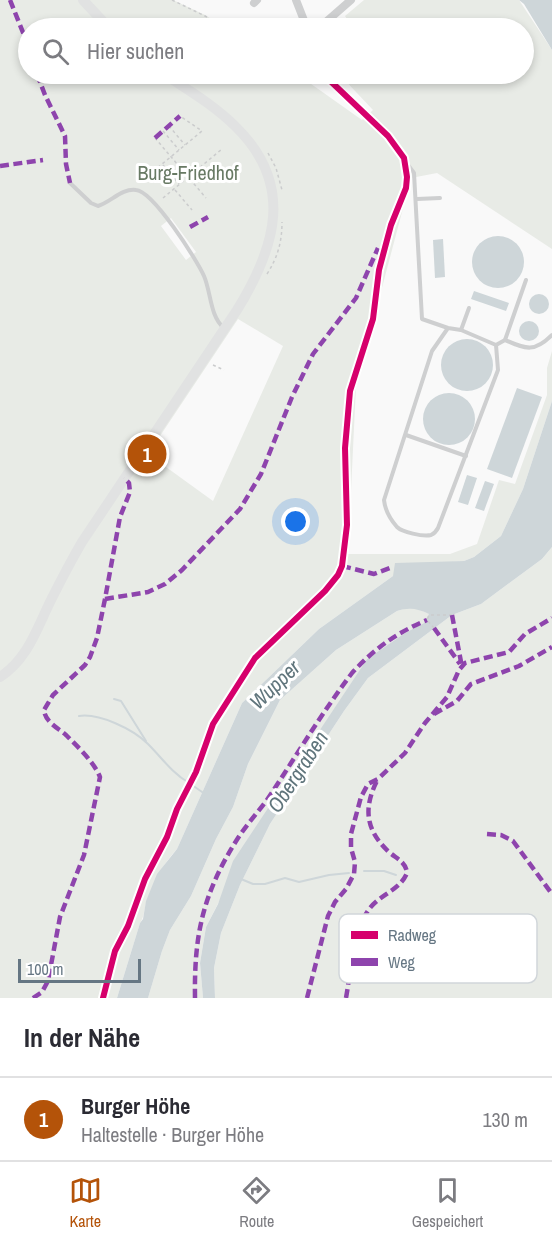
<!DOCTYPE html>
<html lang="de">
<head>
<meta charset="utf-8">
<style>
	body { margin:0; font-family:"Archivo Narrow",sans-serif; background:#f2f2f3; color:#2b2b33 }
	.scale { position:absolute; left:18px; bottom:15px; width:123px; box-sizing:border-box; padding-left:6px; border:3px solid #657683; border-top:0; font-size:16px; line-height:21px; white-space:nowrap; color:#657683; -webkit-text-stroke:4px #fff; paint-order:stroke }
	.you { position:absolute; left:296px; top:522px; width:21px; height:21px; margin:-15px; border:4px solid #fff; border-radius:50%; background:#1a73e8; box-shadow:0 0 0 9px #1a73e833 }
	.badge { display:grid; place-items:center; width:39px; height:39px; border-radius:50%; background:#b45309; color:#fff; font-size:20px; font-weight:700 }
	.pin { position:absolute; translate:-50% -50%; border:3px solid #fff; box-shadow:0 2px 6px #0006 }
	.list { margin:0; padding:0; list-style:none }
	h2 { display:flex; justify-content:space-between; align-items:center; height:78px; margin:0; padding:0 24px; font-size:26px }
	h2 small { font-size:20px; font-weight:400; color:#7c7c81 }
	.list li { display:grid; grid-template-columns:39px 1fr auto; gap:18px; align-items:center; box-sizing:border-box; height:84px; padding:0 24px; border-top:2px solid #e1e1e2 }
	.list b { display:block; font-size:22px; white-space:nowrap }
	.list p { margin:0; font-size:20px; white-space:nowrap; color:#7c7c81 }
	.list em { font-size:20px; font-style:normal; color:#7c7c81 }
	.icon { flex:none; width:33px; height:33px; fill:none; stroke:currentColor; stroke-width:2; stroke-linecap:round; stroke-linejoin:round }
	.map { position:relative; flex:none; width:552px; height:998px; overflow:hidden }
	.search { position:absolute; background:#fff; box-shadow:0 3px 9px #0003; left:18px; right:18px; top:18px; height:66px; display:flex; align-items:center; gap:15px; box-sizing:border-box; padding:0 21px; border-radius:33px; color:#7c7c81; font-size:22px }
	.sheet { height:162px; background:#fff }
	nav { display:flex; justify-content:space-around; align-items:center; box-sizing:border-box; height:84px; border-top:2px solid #e1e1e2; background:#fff; font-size:16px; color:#7c7c81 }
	nav a { display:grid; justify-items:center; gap:3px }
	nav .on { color:#b45309 }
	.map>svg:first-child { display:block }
</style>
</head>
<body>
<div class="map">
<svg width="552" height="998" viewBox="0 0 552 998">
	<rect width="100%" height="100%" fill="#f9f9f9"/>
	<g fill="#e8ebe6" fill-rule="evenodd">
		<path d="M0,0H173L205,15L225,28H28V74H297L362,120L373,110L339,74H524V28H353L345,16L364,0H519L552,50V249L437,173L411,178L356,386L348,554H450L477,544L499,480L515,484L547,395V368L552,351V401L523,489L501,536L474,557L464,561L440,563L393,576L319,629L242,703L177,849C163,864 154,881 147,900C144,908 145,916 140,923L117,998H0ZM171,218L196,252L186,260L161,226ZM238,319L283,346L213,501L148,454Z"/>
		<path d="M552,547V998H215L214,968L221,933L240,885L270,824L344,711L368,678L452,615L481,604L542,559Z"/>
		<path d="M407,608L417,609L430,614L424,623L405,633L367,659L256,829L206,927L200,963L203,998H148L162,951L170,930L191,896L216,839L233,807L248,764L280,700L336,650L397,611Z"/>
	</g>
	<g fill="#ced6d9">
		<path d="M519,0H552V50L524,4Z"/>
		<circle cx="498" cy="262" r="26"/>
		<path d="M443,239L445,277L435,278L433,240Z"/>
		<path d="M474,291L509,303L506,311L471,299Z"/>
		<circle cx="539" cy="304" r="10"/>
		<circle cx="529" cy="331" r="10"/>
		<circle cx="467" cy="365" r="26"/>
		<path d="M517,388L542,397L512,478L487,469Z"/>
		<circle cx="449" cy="419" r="26"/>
		<path d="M552,401V547L542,559L481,604L452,615L368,678L344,711L270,824L240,885L221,933L214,968L215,998H203L200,963L206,927L218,904L233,861L367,659L405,633L424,623L429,614C418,609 410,607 397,611L336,650L280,700L248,764L233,807L216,839L191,896L170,930L162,951L148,998H117L140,923L143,919L146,901L157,874L177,849L242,703L319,629L393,576L395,563L464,561L474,557L501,536L523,489Z"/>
		<path d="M467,475L477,478L468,505L458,502Z"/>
		<path d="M485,481L494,484L484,511L475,508Z"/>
	</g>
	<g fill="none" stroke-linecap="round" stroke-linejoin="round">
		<g stroke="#ced6d9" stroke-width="2">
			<path d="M114,699L121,701L146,741"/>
			<path d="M79,716C99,713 133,729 148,744C162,758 171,772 189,783"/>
			<path d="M192,785L205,794"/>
			<path d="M364,871H384L396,875"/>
			<path d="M241,879L253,884H265L285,878L299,882L329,875L349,873"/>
		</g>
		<g stroke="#cbcccd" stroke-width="1.5" stroke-dasharray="3 3" stroke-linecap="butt">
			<path d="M172,0L205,16L225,28"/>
			<path d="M169,126L185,145"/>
			<path d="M163,131L179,150"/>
			<path d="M155,138L206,198"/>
			<path d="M268,153L276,168L282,190"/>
			<path d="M163,165L179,184"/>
			<path d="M144,179L202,131L180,116"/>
			<path d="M175,190L192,210"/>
			<path d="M163,198L222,149"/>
			<path d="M267,274C278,257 282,241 282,222"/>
			<path d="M213,365L224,370"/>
			<path d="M434,628L427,620L429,615H452"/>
		</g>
		<g stroke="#cecfd0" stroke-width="4">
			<path d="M323,74L378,125L414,173L422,319L448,328L461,330L496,345L498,370L438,528C436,532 435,533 431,535C423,537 402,532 397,527C390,519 385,510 384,500L432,351L448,328"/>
			<path d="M70,183L91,203L98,206C111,202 122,188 136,190C153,191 197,260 204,276C211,292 210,317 224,328"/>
			<path d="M417,199L440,198"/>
			<path d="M461,330L469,308"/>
			<path d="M505,340C526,349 534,353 552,335"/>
			<path d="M496,345L505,340L526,280"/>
			<path d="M406,435L466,456"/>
		</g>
		<g stroke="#cecfd0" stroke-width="8">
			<path d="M296,0L307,28"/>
			<path d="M254,3L257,0"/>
			<path d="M319,28L351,0"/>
		</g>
		<g stroke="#e1e2e2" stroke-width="10">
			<path d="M83,0L109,28"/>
			<path d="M0,677C28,659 37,628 51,600C61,580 71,561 82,542L237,310C276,247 295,184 235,126C214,105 188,90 164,74"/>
		</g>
		<g stroke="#8e44ad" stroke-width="4.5" stroke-dasharray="9 4.5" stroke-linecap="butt">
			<path d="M10,0L28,45"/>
			<path d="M37,74L45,95L65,136L66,164L70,183"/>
			<path d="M155,138L180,116"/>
			<path d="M0,166L43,160"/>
			<path d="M190,227L208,217"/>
			<path d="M342,566L374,574L390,568"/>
			<path d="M105,599L148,592L165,584L182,570L240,509L261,474L292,397L313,354L356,298L378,248"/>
			<path d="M452,615L462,667"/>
			<path d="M434,628L460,664"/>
			<path d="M434,714L457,701L471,684L519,666L552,647"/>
			<path d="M487,834L501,835L513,841L552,894"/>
			<path d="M33,998L42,992L48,981L60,917L84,855L100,777C94,762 78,747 66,735C58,728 45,722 44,710L53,695L85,665L90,657L97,638L105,599L120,517L130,492L129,483L124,478"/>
			<path d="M195,998C194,934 203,893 238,838C249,821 263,807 273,791C299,751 324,710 352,673C374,649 396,633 427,620"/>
			<path d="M307,998L328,916L335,902L346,889L354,874L355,862L351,848V834L361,797L368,784L378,779L405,753L425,723L447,697L459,670L465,663L509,652L525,634L552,618"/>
			<path d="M346,998C351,971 353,929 370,908C381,894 400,890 407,873C406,862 397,859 389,852C365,830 363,807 378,779"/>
		</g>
		<defs>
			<path id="cycleway" d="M103,998L115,951L128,926L145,879L167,837L177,809L196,772L213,724L255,658L325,591L338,575L342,566L347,525L345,448L350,391L373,319L379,270L391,225L406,188L407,177L404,158L388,136L323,74"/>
		</defs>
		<use href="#cycleway" stroke="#fff" stroke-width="10"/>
		<use href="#cycleway" stroke="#d6006c" stroke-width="6"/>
	</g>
	<g text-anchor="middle" stroke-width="6" stroke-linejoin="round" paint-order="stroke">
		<g font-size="20" fill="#687a64" stroke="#fff">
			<text x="188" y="180">Burg-Friedhof</text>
		</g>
		<g font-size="21" font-style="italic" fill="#60757c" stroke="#fff">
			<text transform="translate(275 685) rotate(-44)" y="7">Wupper</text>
			<text transform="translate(298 772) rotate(-57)" y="7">Obergraben</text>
		</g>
	</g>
	<rect x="339" y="914" width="198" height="69" rx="9" fill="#fff" stroke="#d1d6da" stroke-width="1.5"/>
	<rect x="351" y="931" width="27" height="8" fill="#d6006c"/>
	<rect x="351" y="958" width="27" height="8" fill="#8e44ad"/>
	<g font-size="16" fill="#657683">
		<text x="388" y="941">Radweg</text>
		<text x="388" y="968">Weg</text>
	</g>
</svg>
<div class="scale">100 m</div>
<div class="you"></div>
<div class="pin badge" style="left:147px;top:454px">1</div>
<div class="search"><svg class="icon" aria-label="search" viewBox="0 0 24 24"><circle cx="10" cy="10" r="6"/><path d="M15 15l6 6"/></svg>Hier suchen</div>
</div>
<section class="sheet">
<h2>In der Nähe<small></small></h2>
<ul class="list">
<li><span class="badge">1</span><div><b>Burger Höhe</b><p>Haltestelle · Burger Höhe</p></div><em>130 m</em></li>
</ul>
</section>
<nav>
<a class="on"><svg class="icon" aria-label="map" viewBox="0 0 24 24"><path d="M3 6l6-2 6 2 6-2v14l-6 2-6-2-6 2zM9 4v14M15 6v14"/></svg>Karte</a>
<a><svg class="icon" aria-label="directions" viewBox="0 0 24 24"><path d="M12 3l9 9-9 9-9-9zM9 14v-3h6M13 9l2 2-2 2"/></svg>Route</a>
<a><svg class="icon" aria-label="saved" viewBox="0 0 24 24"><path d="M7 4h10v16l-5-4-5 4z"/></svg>Gespeichert</a>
</nav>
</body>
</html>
